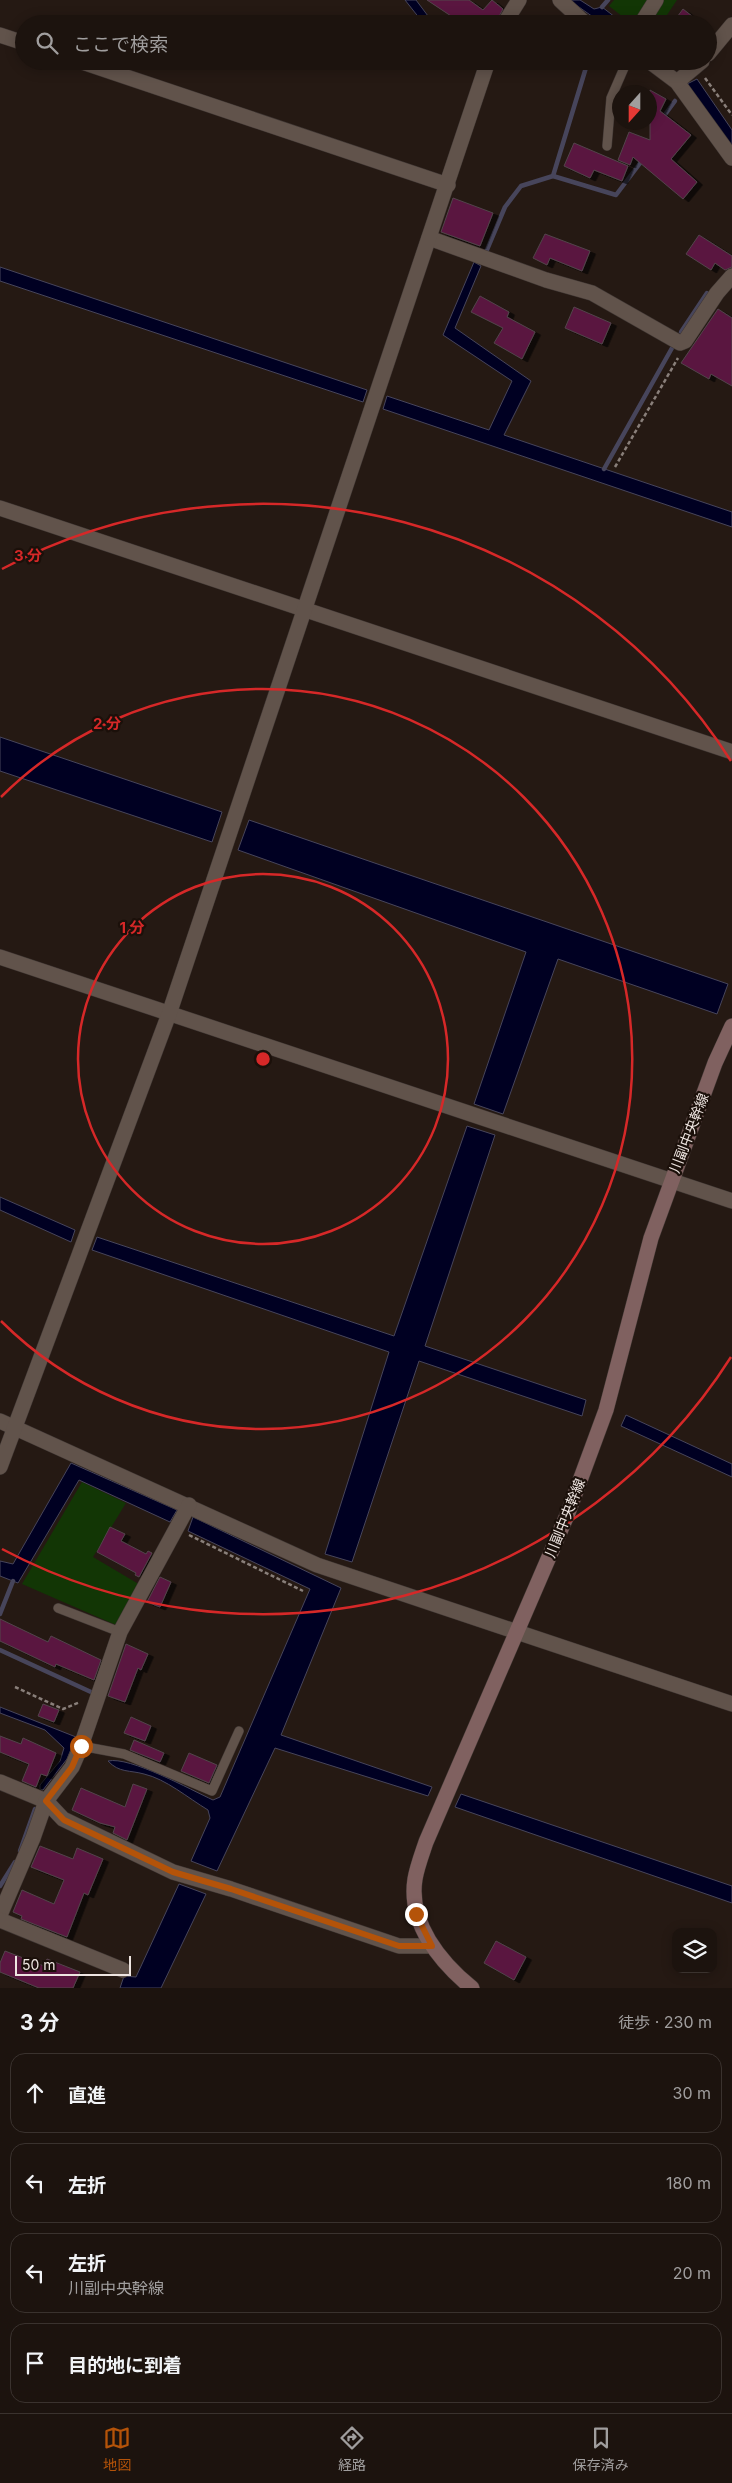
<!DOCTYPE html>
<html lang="ja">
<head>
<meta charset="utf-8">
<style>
	body { margin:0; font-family:Inter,"Noto Sans JP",sans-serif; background:#29201c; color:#f1f3f6 }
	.controls { position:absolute; right:15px; bottom:15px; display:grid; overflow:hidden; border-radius:10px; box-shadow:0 2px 12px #0003 }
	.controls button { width:45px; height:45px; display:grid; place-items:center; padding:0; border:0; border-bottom:1px solid #3a322e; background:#1c130e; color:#f1f3f6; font:25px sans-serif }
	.compass { position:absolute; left:612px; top:85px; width:45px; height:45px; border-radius:50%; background:#1c130e; box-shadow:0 2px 12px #0003; rotate:201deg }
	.scale { position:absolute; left:15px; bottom:12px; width:116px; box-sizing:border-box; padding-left:5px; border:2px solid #eee5e1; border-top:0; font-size:14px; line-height:18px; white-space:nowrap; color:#eee5e1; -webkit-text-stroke:4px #1b100a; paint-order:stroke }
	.stop { position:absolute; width:15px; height:15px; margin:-11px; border:4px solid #b45309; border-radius:50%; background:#fff }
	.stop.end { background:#b45309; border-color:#fff; box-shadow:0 1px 5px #0008 }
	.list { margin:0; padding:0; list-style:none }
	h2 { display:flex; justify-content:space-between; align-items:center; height:65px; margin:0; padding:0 20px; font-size:21px }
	h2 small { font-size:16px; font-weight:400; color:#a09e9e }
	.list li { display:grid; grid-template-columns:32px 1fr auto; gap:15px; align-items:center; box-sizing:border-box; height:80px; margin:0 10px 10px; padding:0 10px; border:1px solid #3a322e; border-radius:15px }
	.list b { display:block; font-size:19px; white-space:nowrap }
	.list p { margin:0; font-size:16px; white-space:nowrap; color:#a09e9e }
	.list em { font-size:16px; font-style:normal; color:#a09e9e }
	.icon { flex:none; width:28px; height:28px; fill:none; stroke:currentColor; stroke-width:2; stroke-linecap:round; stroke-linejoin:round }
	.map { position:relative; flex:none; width:732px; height:1988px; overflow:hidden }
	.search { position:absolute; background:#1c130e; box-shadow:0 2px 12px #0003; left:15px; right:15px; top:15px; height:55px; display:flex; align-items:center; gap:12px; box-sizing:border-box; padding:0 18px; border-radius:28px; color:#a09e9e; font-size:19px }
	.sheet { height:425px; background:#1c130e }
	nav { display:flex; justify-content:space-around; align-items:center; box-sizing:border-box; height:70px; border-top:1px solid #3a322e; background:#1c130e; font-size:14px; color:#a09e9e }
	nav a { display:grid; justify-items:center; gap:2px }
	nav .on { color:#b45309 }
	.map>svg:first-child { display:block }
</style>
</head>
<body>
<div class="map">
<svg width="732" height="1988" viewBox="0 0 732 1988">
	<defs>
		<filter id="shadow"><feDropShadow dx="5.5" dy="3" stdDeviation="0" flood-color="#0009"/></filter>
	</defs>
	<rect width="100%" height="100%" fill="#251913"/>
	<g fill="#123605">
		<path d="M614,0H649L635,24H632L609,6Z"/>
		<path d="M662,0H677L661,24H657L650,19Z"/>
		<path d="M82,1482L126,1503L93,1557L142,1586L116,1625L22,1584Z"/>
	</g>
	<g fill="#002" stroke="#47455b">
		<path d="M405,0H416L434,24H424Z"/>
		<path d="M569,0H580L594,9L602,7L624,24H603Z"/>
		<path d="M697,79L732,130V149L687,84Z"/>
		<path d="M474,262L481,266L455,328L531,381L504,435L732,512V527L383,409L387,396L489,430L512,381L443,335Z"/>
		<path d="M0,267L367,390L363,402L0,281Z"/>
		<path d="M0,737L222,812L212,842L0,771Z"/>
		<path d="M249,820L728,984L717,1014L558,959L503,1114L474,1104L526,952L238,850Z"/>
		<path d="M467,1126L495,1135L425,1346L586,1400L582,1416L419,1361L352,1562L325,1554L389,1352L92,1250L97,1237L394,1336Z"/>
		<path d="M0,1197L75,1230L71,1242L0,1210Z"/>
		<path d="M626,1415L732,1464V1477L621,1426Z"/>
		<path d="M71,1463L177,1510L170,1522L79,1480L18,1583L0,1576V1561L13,1564Z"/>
		<path d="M193,1517L341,1588L281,1735L432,1787L428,1796L275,1748L217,1871L191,1861L210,1818L208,1810C188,1798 166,1779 144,1774C130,1770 119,1773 108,1761C130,1756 191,1790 213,1800L220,1797L310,1589L188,1531Z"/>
		<path d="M0,1707L76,1737L67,1759L43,1790L40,1789V1785L60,1761L64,1748L45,1730L0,1713Z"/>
		<path d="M461,1794L732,1886V1903L455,1807Z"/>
		<path d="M179,1884L206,1894L161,1988H120L124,1976L136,1977Z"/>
	</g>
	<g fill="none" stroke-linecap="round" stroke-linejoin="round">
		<g stroke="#47455b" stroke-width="4.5">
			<path d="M602,7L608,0"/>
			<path d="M661,120L675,101"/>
			<path d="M553,176L588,61"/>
			<path d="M486,252L505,207L521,186L553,176L616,195L644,158"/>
			<path d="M681,332L707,293"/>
			<path d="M604,469L672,348"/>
			<path d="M0,1614L13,1581"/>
			<path d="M0,1650L91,1692"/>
			<path d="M20,1851L35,1809"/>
			<path d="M0,1886L15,1862"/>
		</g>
	</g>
	<g fill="#5a163f" stroke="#52444b" filter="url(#shadow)">
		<path d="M427,0H469L483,10L492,0L503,9L495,24H463Z"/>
		<path d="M683,9L702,24H672Z"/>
		<path d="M650,90L666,99L660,111L691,135L671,159L697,182L683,199L633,157L630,165L618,160L629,132L650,140Z"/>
		<path d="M574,143L628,166L622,181L594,170L590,178L564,166Z"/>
		<path d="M453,198L493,213L480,246L441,232Z"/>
		<path d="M545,234L590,251L582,271L550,258L547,265L533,258Z"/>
		<path d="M699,235L732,256V267L725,270L715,263L711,270L686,254Z"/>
		<path d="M480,296L509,312L507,317L535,332L522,359L494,343L503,328L471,312Z"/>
		<path d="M574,307L611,323L602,344L565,328Z"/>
		<path d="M718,309L732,318V386L711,374L709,379L681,363Z"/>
		<path d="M110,1527L125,1534L121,1541L146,1554L148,1551L152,1553L139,1577L135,1575L136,1573L97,1552Z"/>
		<path d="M160,1577L171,1582L160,1607L147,1602Z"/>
		<path d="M0,1619L48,1642L51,1636L101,1660L94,1680L56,1664L55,1667L0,1641Z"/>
		<path d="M126,1644L148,1654L141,1670L138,1668L125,1702L108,1696Z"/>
		<path d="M43,1704L59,1710L54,1722L38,1716Z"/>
		<path d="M131,1717L151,1726L145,1741L124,1733Z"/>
		<path d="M0,1736L21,1744L23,1738L56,1753L47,1776L41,1774L36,1787L22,1781L29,1764L0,1752Z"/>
		<path d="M134,1740L164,1753L160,1762L130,1750Z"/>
		<path d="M189,1753L217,1765L209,1783L181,1771Z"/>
		<path d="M133,1784L147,1789L127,1840L113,1833L115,1827L100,1823L72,1810L81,1788L125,1807Z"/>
		<path d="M40,1846L73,1859L77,1848L103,1859L88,1895L84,1893L67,1937L21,1919L22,1916L13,1912L22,1890L54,1904L64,1880L31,1867Z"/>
		<path d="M496,1941L526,1957L514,1980L484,1963Z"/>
		<path d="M5,1951L44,1966L47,1959L80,1972L73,1988H39L0,1972V1963Z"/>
	</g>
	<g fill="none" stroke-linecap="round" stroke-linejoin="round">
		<defs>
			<g id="lane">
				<path d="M607,146L611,98L627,61"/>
				<path d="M58,1608L120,1632"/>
				<path d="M81,1746L124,1754L212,1791L239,1731"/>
			</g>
			<g id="street">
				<path d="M560,0L586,24"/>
				<path d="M504,24L519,0"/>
				<path d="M641,24L656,0"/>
				<path d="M0,35L24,43"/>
				<path d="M708,54L732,25"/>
				<path d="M79,61L448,185"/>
				<path d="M649,61L677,82L732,158"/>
				<path d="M677,82L702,61"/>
				<path d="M429,238L546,280L592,293L680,343L685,341L717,293L732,276"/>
				<path d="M0,508L732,752"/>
				<path d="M0,957L732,1201"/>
				<path d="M0,1421L317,1565L732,1704"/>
				<path d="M0,1467L169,1014L488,61"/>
				<path d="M0,1782L46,1801L63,1819L173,1872L231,1889L399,1946H432"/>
				<path d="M0,1915L33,1838L46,1801L72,1767L81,1746L120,1632L189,1505"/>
				<path d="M0,1920L123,1970"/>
			</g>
			<path id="secondary" d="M472,1988C440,1962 408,1923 415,1879C417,1867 422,1854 426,1842L568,1513L606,1410L651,1238L715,1063L732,1026"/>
		</defs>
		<use href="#lane" stroke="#3f3633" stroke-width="10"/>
		<use href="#street" stroke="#3f3633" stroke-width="16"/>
		<use href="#secondary" stroke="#3f3633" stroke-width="16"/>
		<g stroke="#897f7a" stroke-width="2.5" stroke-dasharray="4 2.5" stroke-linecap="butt">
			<path d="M705,78L732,115"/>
			<path d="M615,467L678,358"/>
			<path d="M189,1535L303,1591"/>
			<path d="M15,1687L63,1709L80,1702"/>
		</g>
		<use href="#lane" stroke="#61534b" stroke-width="9"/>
		<use href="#street" stroke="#61534b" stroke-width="15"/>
		<use href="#secondary" stroke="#806160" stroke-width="15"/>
	</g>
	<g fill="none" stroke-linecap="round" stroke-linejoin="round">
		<path stroke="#b45309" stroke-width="6" d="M81,1746L72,1767L46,1801L64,1820L173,1872L231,1889L399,1946H432L416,1914"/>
	</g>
	<g fill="none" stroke="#d62828" stroke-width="2.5">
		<circle cx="263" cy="1059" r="185"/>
		<path d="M1 797A370 370 0 1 1 1 1321"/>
		<path d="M731 1357A555 555 0 0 1 2 1549M2 569A555 555 0 0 1 731 761"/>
	</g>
	<g text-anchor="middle" stroke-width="4.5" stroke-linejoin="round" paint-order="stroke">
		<g font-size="14" fill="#eee5e1" stroke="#1b100a">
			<text transform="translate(689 1133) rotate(-69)" y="5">川副中央幹線</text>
			<text transform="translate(565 1518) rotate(-68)" y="5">川副中央幹線</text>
		</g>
	</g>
	<circle cx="263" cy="1059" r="8" fill="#d62828" stroke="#1b100a" stroke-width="2.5"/>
	<g font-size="15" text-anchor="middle" font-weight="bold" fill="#d62828" stroke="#1b100a" stroke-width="4.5" stroke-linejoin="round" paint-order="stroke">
		<text x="28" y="561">3 分</text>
		<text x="107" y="729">2 分</text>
		<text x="132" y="933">1 分</text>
	</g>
</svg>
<div class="controls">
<button><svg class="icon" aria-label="layers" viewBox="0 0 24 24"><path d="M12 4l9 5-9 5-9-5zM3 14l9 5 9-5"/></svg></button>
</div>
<svg class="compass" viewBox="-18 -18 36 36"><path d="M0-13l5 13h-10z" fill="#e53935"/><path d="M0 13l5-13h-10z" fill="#a09e9e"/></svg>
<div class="scale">50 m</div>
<div class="stop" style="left:81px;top:1746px"></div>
<div class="stop end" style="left:416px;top:1914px"></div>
<div class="search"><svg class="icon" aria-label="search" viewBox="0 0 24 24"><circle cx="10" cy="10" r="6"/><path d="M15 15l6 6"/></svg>ここで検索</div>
</div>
<section class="sheet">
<h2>3 分<small>徒歩 · 230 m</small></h2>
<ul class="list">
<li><svg class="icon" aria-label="ahead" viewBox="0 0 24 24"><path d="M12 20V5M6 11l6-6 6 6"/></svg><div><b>直進</b></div><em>30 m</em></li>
<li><svg class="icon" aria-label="left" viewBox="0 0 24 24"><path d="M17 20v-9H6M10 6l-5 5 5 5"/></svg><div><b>左折</b></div><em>180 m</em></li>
<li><svg class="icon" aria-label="left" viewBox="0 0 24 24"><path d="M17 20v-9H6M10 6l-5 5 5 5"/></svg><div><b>左折</b><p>川副中央幹線</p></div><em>20 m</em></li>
<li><svg class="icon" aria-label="arrive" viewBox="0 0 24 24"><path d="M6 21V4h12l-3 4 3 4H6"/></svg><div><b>目的地に到着</b></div></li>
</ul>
</section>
<nav>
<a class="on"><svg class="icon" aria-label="map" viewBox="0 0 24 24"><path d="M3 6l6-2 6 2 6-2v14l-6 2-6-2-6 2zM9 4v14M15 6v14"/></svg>地図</a>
<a><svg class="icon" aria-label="directions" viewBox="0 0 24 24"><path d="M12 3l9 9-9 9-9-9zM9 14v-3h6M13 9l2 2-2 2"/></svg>経路</a>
<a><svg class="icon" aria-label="saved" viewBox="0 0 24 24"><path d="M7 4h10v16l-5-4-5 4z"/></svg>保存済み</a>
</nav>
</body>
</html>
